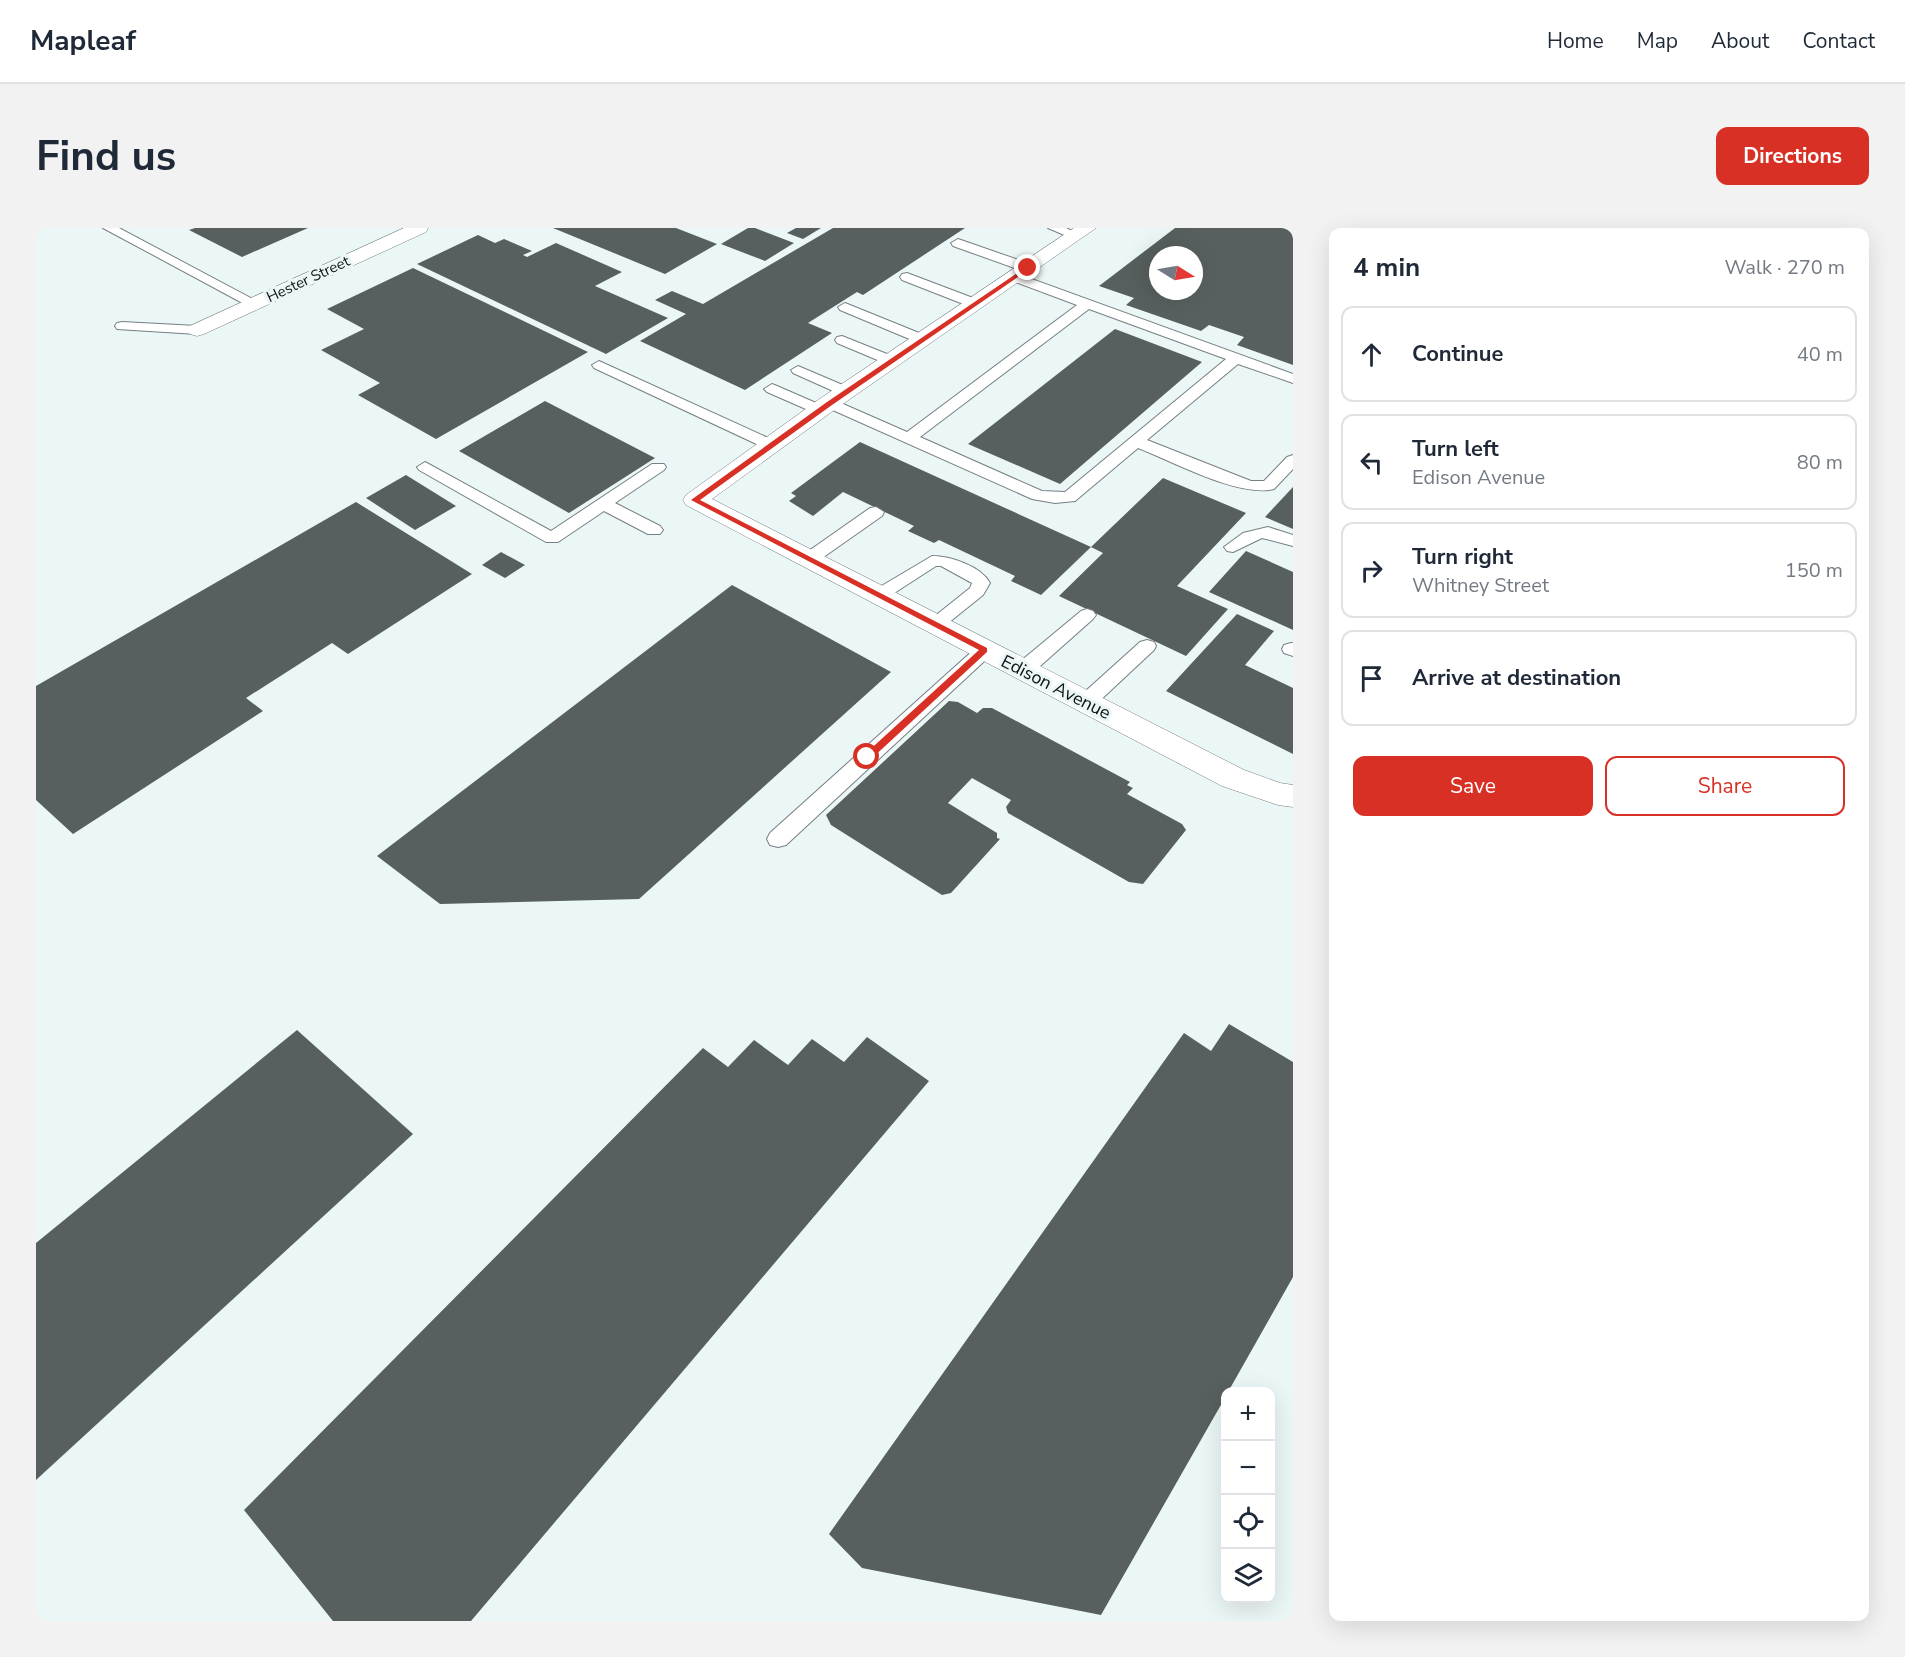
<!DOCTYPE html>
<html lang="en">
<head>
<meta charset="utf-8">
<style>
	body { margin:0; font-family:"Nunito Sans",sans-serif; background:#f2f2f3; color:#1f2937 }
	.controls { position:absolute; right:18px; bottom:18px; display:grid; overflow:hidden; border-radius:12px; box-shadow:0 6px 24px #0002 }
	.controls button { width:54px; height:54px; display:grid; place-items:center; padding:0; border:0; border-bottom:2px solid #e0e1e3; background:#fff; color:#1f2937; font:30px sans-serif }
	.compass { position:absolute; left:1113px; top:18px; width:54px; height:54px; border-radius:50%; background:#fff; box-shadow:0 6px 24px #0002; rotate:101deg }
	.stop { position:absolute; width:18px; height:18px; margin:-14px; border:4px solid #d93025; border-radius:50%; background:#fff }
	.stop.end { background:#d93025; border-color:#fff; box-shadow:0 2px 6px #0008 }
	.list { margin:0; padding:0; list-style:none }
	h2 { display:flex; justify-content:space-between; align-items:center; height:78px; margin:0; padding:0 24px; font-size:26px }
	h2 small { font-size:20px; font-weight:400; color:#747a83 }
	.list li { display:grid; grid-template-columns:39px 1fr auto; gap:18px; align-items:center; box-sizing:border-box; height:96px; margin:0 12px 12px; padding:0 12px; border:2px solid #e0e1e3; border-radius:12px }
	.list b { display:block; font-size:22px; white-space:nowrap }
	.list p { margin:0; font-size:20px; white-space:nowrap; color:#747a83 }
	.list em { font-size:20px; font-style:normal; color:#747a83 }
	.actions { display:flex; gap:12px; padding:18px 24px }
	.actions a { flex:1; padding:14px 0; border:2px solid #d93025; border-radius:12px; text-align:center; font-size:21px; color:#d93025 }
	.actions .main { background:#d93025; color:#fff }
	.icon { flex:none; width:33px; height:33px; fill:none; stroke:currentColor; stroke-width:2; stroke-linecap:round; stroke-linejoin:round }
	.map { position:relative; flex:none; width:1257px; height:1393px; overflow:hidden; border-radius:12px }
	header { display:flex; align-items:center; gap:36px; box-sizing:border-box; height:84px; padding:0 30px; background:#fff; border-bottom:2px solid #e0e1e3 }
	header strong { font-size:28px }
	nav { display:flex; gap:33px; margin-inline-start:auto; font-size:21px }
	.intro { display:flex; align-items:center; justify-content:space-between; box-sizing:border-box; height:144px; padding:0 36px }
	h1 { margin:0; font-size:42px }
	.button { padding:15px 27px; border-radius:12px; background:#d93025; color:#fff; font-size:21px; font-weight:700 }
	main { display:flex; gap:36px; padding:0 36px }
	aside { flex:1; background:#fff; border-radius:12px; box-shadow:0 6px 24px #0002 }
	.map>svg:first-child { display:block }
</style>
</head>
<body>
<header>
<strong>Mapleaf</strong>
<nav><a>Home</a><a>Map</a><a>About</a><a>Contact</a></nav>
</header>
<div class="intro"><h1>Find us</h1><a class="button">Directions</a></div>
<main>
<div class="map">
<svg width="1257" height="1393" viewBox="0 0 1257 1393">
	<rect width="100%" height="100%" fill="#ebf6f7"/>
	<g fill="#57605e" fill-rule="evenodd">
		<path d="M159,0H272L206,29L153,2Z"/>
		<path d="M517,0H640L681,16L629,46Z"/>
		<path d="M712,0H719L758,15L729,33L685,16Z"/>
		<path d="M760,0H785L767,11L751,5Z"/>
		<path d="M797,0H929L827,67L821,64L772,95L796,105L709,162L604,113L650,86L619,72L636,63L667,76Z"/>
		<path d="M1139,0H1257V137L1201,117L1208,109L1173,97L1165,103L1090,77L1098,70L1063,58ZM1122,27H1158V63H1122Z"/>
		<path d="M442,7L459,15L468,11L496,23L487,27L491,29L520,15L586,44L559,58L632,90L570,126L381,36Z"/>
		<path d="M377,40L552,124L400,211L322,167L344,155L285,122L328,101L291,81Z"/>
		<path d="M1079,101L1166,134L1024,256L932,216Z"/>
		<path d="M509,173L619,230L533,285L423,223Z"/>
		<path d="M824,214L1055,319L1127,250L1210,285L1141,358L1192,381L1150,428L1023,368L1067,325L1055,319L1005,367L975,353L979,348L903,312L898,315L872,303L878,298L807,264L777,288L753,273L760,268L755,265Z"/>
		<path d="M370,247L420,278L379,302L330,270Z"/>
		<path d="M1257,259V301L1229,289Z"/>
		<path d="M320,274L436,346L312,426L296,415L210,470L227,483L37,606L0,572V458Z"/>
		<path d="M1210,323L1257,344V402L1173,364Z"/>
		<path d="M465,324L489,337L469,350L446,337Z"/>
		<path d="M696,357L855,444L603,671L404,676L341,628Z"/>
		<path d="M1201,386L1238,403L1209,437L1257,460V526L1130,463Z"/>
		<path d="M913,473L922,474L941,485L947,480H956L1094,554L1091,557L1097,560L1091,566L1146,596L1150,602L1107,656L1093,654L972,585L970,579L975,572L936,550L912,575L961,605V610L964,611L915,665L906,667L795,597L790,587Z"/>
		<path d="M1193,796L1257,834V1049L1192,1164H1190V1168L1065,1387L826,1340L793,1306L1148,805L1175,823Z"/>
		<path d="M261,802L377,906L0,1252V1015Z"/>
		<path d="M831,809L893,853L435,1393H297L208,1282L667,820L692,839L718,812L752,837L776,811L808,834Z"/>
	</g>
	<g fill="none" stroke-linecap="round" stroke-linejoin="round">
		<defs>
			<g id="lane">
				<path d="M67,0H83L226,76L219,80L214,79Z"/>
				<path d="M1012,0H1030L1046,8L1040,12Z"/>
				<path d="M922,11L997,37L999,40L992,44L987,43L917,18L915,15Z"/>
				<path d="M871,45L945,73L947,76L940,80L935,79L866,52L864,49L866,46Z"/>
				<path d="M979,45L1257,146V155L1202,136L1111,212L1215,253H1228L1251,229L1257,227V241L1238,261C1203,270 1136,233 1102,220L1039,273L1019,275L996,271L790,179L792,182L789,185H779L731,164L728,161L736,156L741,158L787,178L785,175L788,172H798L871,204L1041,77L974,52L972,49L974,46ZM1053,81L1190,131L1029,264L1006,263L884,209Z"/>
				<path d="M809,75L893,109L895,112L893,115H883L804,82L802,79Z"/>
				<path d="M86,94L161,98L168,102L161,106L81,101L79,98L81,95Z"/>
				<path d="M806,108L861,130L863,133L861,136H851L801,115L799,112L801,109Z"/>
				<path d="M563,133L741,214L743,217L735,222L729,220L558,140L556,137Z"/>
				<path d="M762,138L816,161L819,164L816,167H806L757,145L755,142Z"/>
				<path d="M389,234L515,303L616,236H628L630,239L628,242L579,275L624,298L627,302L624,306H612L568,283L522,314H510L383,242L381,239Z"/>
				<path d="M840,279L848,284L846,288L779,335H767L764,331L767,327L834,280Z"/>
				<path d="M1232,299L1257,307V318L1226,310L1197,324L1191,323L1188,319L1207,305Z"/>
				<path d="M896,328C914,328 945,338 954,355L947,367L906,400H894L891,396L894,392L934,360L936,355L905,338H900L849,371H837L834,367L837,363Z"/>
				<path d="M1051,381L1057,383L1060,387L1057,391L994,447L987,448L980,447L978,442L980,437L1045,383Z"/>
				<path d="M1111,412L1118,414L1120,418L1118,422L1057,479L1050,481L1043,479L1040,474L1043,469L1104,414Z"/>
				<path d="M1255,415H1257V428L1248,425L1246,421L1248,417Z"/>
				<path d="M949,416L956,418L958,422L956,426L750,617L742,619L734,617L731,611L734,605L942,418Z"/>
			</g>
			<g id="street">
				<path d="M368,0H392L390,4L168,106L161,108L154,106L151,102L154,98Z"/>
				<path d="M1038,0H1060L801,180L676,271L1208,542L1244,555L1257,557V579L1242,577L1186,558L650,277L647,272L650,267L785,170Z"/>
			</g>
		</defs>
		<use href="#lane" stroke="#767f81" stroke-width="2"/>
		<use href="#street" stroke="#767f81" stroke-width="1"/>
		<use href="#lane" fill="#fff" fill-rule="evenodd"/>
		<use href="#street" fill="#fff" fill-rule="evenodd"/>
	</g>
	<path fill="#d93025" d="M990,39L995,40L796,177L664,272L951,420V424L834,532H828V527L943,422L655,272L791,174Z"/>
	<g text-anchor="middle" stroke-width="6" stroke-linejoin="round" paint-order="stroke">
		<g font-size="15" fill="#0d1111" stroke="#ebf6f7">
			<text transform="translate(272 51) rotate(-25)" y="5">Hester Street</text>
		</g>
		<g font-size="18" fill="#0d1111" stroke="#ebf6f7">
			<text transform="translate(1020 459) rotate(27)" y="6">Edison Avenue</text>
		</g>
	</g>
</svg>
<div class="controls">
<button>+</button>
<button>−</button>
<button><svg class="icon" aria-label="locate" viewBox="0 0 24 24"><circle cx="12" cy="12" r="6"/><path d="M12 2v4M12 18v4M2 12h4M18 12h4"/></svg></button>
<button><svg class="icon" aria-label="layers" viewBox="0 0 24 24"><path d="M12 4l9 5-9 5-9-5zM3 14l9 5 9-5"/></svg></button>
</div>
<svg class="compass" viewBox="-18 -18 36 36"><path d="M0-13l5 13h-10z" fill="#e53935"/><path d="M0 13l5-13h-10z" fill="#747a83"/></svg>
<div class="stop" style="left:831px;top:529px"></div>
<div class="stop end" style="left:992px;top:40px"></div>
</div>
<aside>
<h2>4 min<small>Walk · 270 m</small></h2>
<ul class="list">
<li><svg class="icon" aria-label="ahead" viewBox="0 0 24 24"><path d="M12 20V5M6 11l6-6 6 6"/></svg><div><b>Continue</b></div><em>40 m</em></li>
<li><svg class="icon" aria-label="left" viewBox="0 0 24 24"><path d="M17 20v-9H6M10 6l-5 5 5 5"/></svg><div><b>Turn left</b><p>Edison Avenue</p></div><em>80 m</em></li>
<li><svg class="icon" aria-label="right" viewBox="0 0 24 24"><path d="M7 20v-9h11M14 6l5 5-5 5"/></svg><div><b>Turn right</b><p>Whitney Street</p></div><em>150 m</em></li>
<li><svg class="icon" aria-label="arrive" viewBox="0 0 24 24"><path d="M6 21V4h12l-3 4 3 4H6"/></svg><div><b>Arrive at destination</b></div></li>
</ul>
<div class="actions"><a class="main">Save</a><a>Share</a></div>
</aside>
</main>
</body>
</html>
